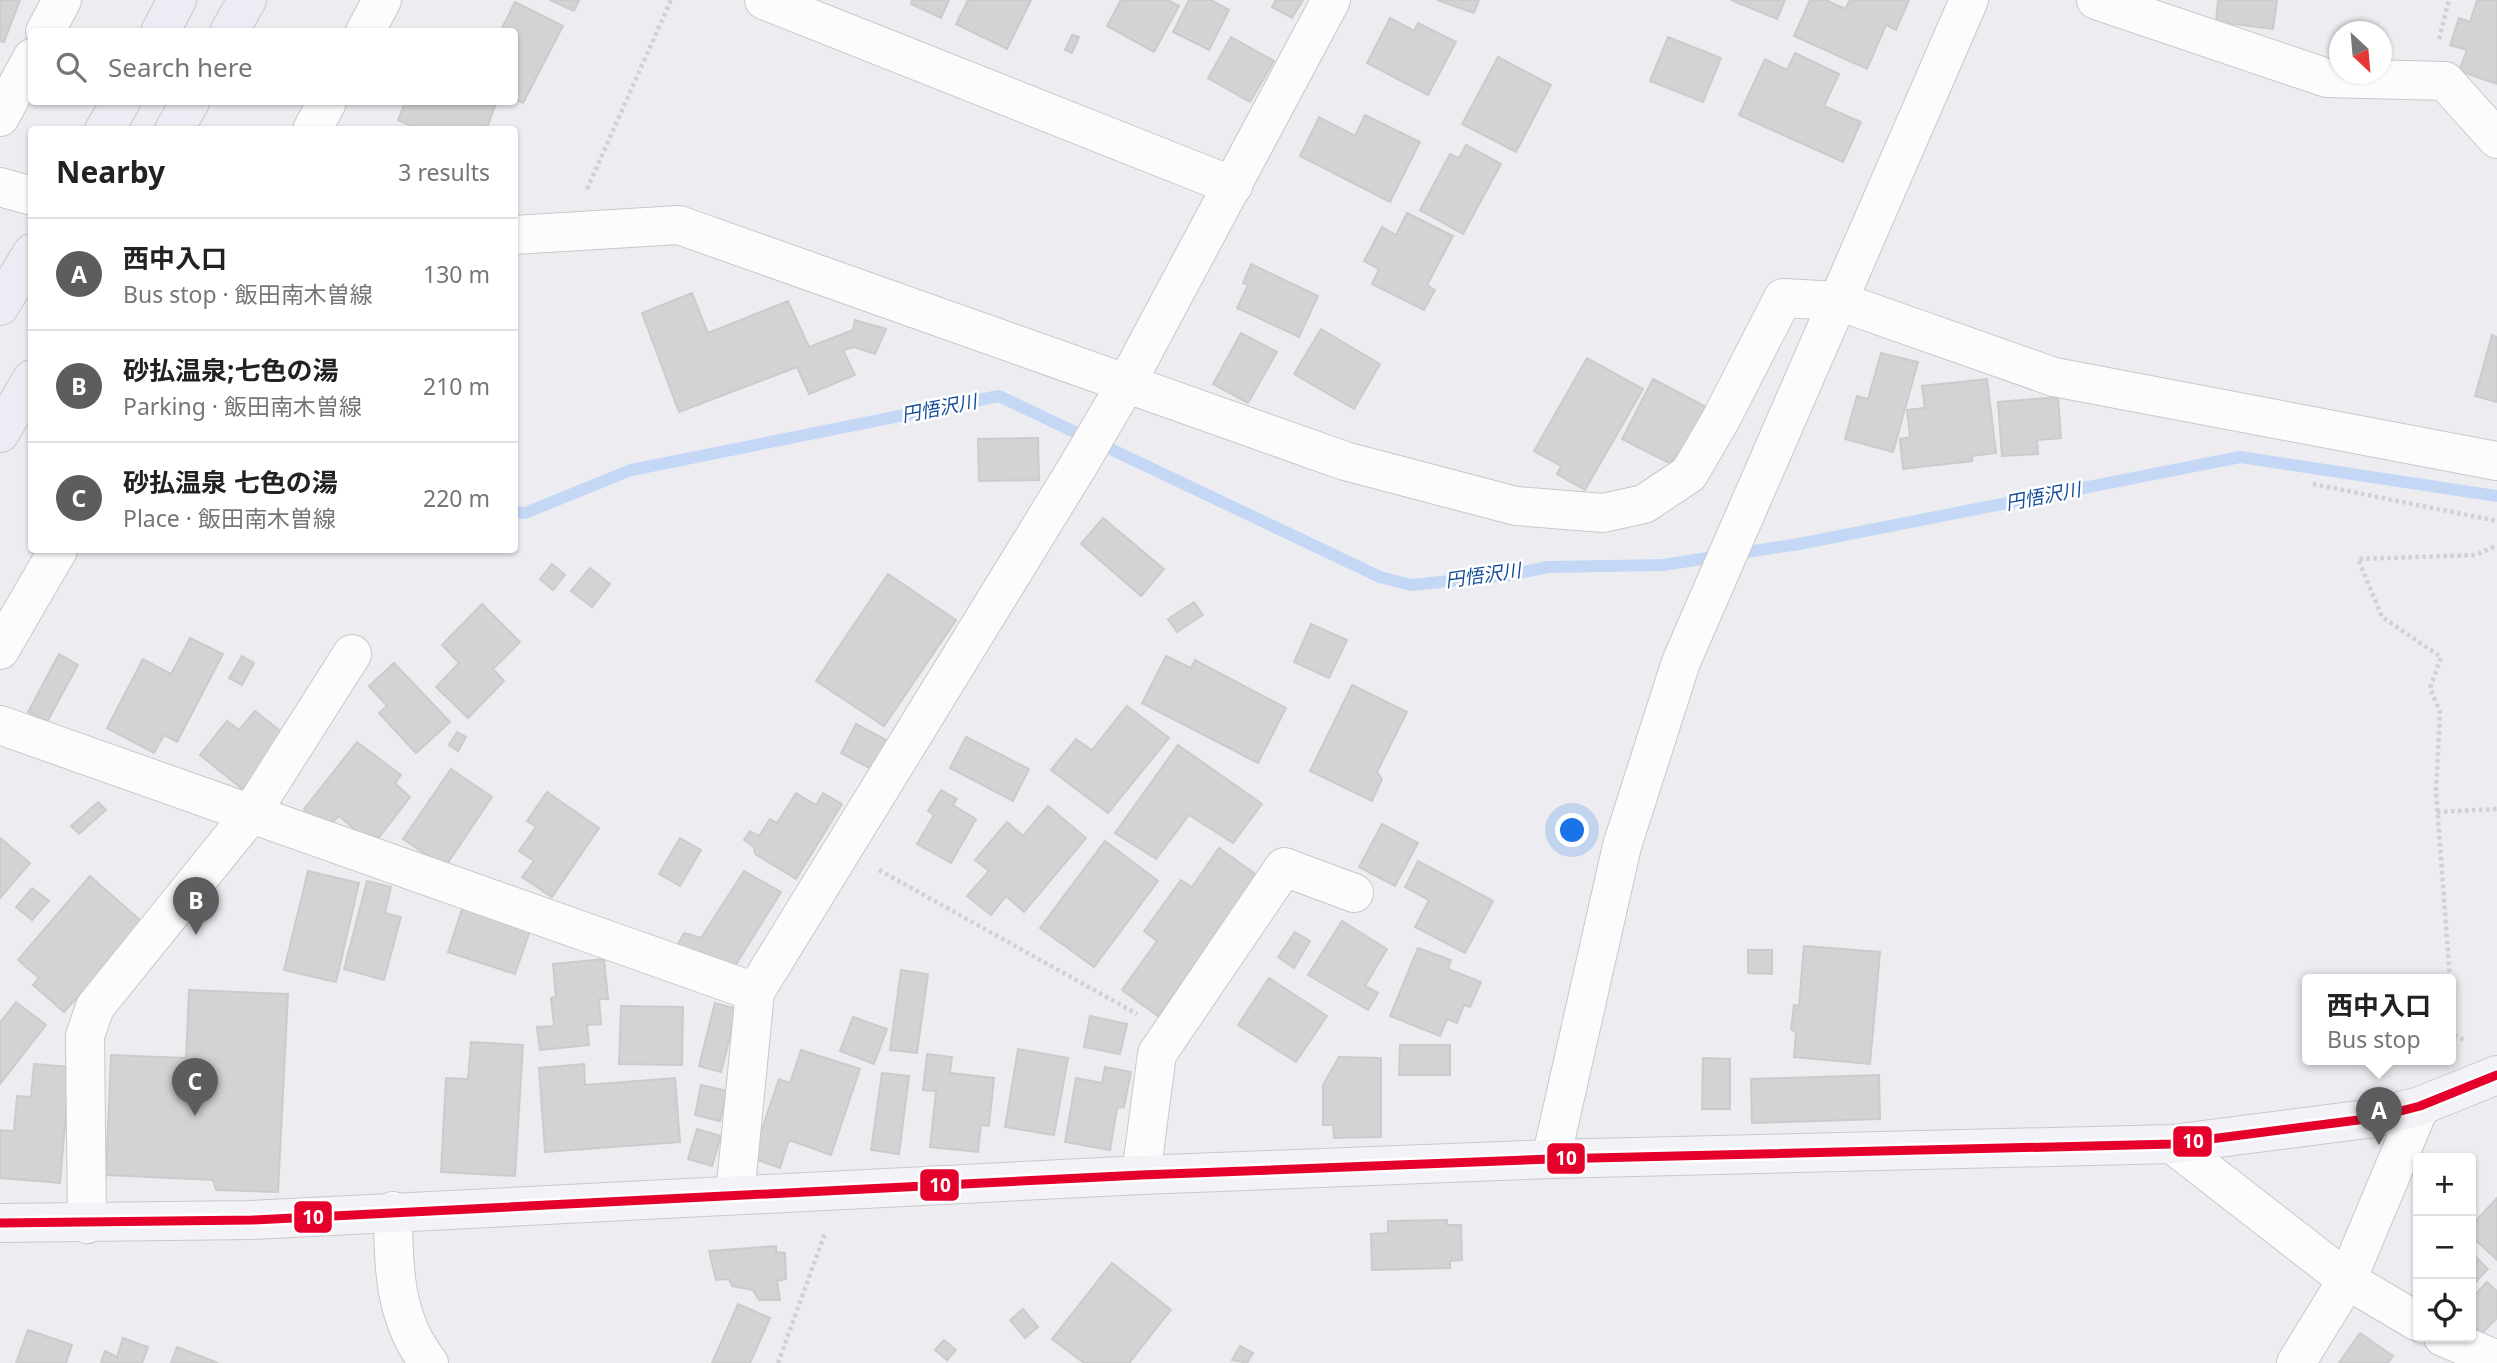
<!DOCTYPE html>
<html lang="en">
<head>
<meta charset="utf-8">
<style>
	body { margin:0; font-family:"Noto Sans","Noto Sans JP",sans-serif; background:#f2f2f2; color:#222 }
	.controls { position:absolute; right:21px; bottom:21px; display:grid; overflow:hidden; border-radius:7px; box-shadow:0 2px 5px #0004 }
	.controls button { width:63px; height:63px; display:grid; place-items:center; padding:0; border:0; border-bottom:2px solid #e0e0e0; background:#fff; color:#222; font:35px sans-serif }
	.compass { position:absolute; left:2329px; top:21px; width:63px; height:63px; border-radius:50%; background:#fff; box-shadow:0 2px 5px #0004; rotate:154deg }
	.you { position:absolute; left:1573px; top:831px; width:24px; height:24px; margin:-18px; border:5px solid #fff; border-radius:50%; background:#1a73e8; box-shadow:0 0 0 10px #1a73e833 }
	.badge { display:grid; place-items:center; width:46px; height:46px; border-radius:50%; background:#5d5d5f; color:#fff; font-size:23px; font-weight:700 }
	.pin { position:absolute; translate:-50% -58px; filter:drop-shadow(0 2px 4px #0008) }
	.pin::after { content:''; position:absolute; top:37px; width:24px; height:21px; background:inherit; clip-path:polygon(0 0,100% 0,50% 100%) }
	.popup { position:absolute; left:2302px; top:974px; width:154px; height:91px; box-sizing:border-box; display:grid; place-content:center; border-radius:7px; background:#fff; filter:drop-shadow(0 2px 5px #0005); font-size:23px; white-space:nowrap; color:#767676 }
	.popup b { font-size:26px; color:#222 }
	.popup::after { content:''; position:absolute; left:50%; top:100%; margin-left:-14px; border:14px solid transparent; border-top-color:#fff }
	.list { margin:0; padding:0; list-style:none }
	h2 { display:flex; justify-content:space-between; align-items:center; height:91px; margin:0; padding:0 28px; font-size:30px }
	h2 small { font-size:23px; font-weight:400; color:#767676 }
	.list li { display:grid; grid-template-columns:46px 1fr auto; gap:21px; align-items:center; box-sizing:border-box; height:112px; padding:0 28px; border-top:2px solid #e0e0e0 }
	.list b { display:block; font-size:26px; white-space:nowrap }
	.list p { margin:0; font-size:23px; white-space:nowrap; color:#767676 }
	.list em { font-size:23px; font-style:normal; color:#767676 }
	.icon { flex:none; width:38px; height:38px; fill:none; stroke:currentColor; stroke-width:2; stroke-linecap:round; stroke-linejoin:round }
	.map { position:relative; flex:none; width:2497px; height:1363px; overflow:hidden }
	.search { position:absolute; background:#fff; box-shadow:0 2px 5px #0004; left:28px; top:28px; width:490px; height:77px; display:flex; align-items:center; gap:18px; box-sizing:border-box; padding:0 24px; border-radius:7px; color:#767676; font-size:26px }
	.panel { position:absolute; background:#fff; box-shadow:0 2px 5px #0004; left:28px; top:126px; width:490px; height:427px; border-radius:7px }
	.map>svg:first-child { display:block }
</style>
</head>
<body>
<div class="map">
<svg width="2497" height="1363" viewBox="0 0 2497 1363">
	<rect width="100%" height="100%" fill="#ededf1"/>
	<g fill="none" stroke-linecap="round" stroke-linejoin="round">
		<path stroke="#c4d8f6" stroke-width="12" d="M514,512L525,513L631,470L999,396L1380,577L1411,585L1509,575L1548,567L1663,565L1799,544L2240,457L2497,496"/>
	</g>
	<g fill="#d3d3d4" stroke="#cccbcc" stroke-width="2">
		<path d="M0,0H20L4,42L0,41Z"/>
		<path d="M550,0H579L574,11Z"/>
		<path d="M912,0H949L941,18L911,4Z"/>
		<path d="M968,0H1031L1007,49L956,24Z"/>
		<path d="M1121,0H1168L1179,6L1154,52L1107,26Z"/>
		<path d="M1189,0H1211L1229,10L1209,50L1173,32Z"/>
		<path d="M1276,0H1303L1292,18L1272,7Z"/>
		<path d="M1437,0H1479L1474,13Z"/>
		<path d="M1731,0H1785L1777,19Z"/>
		<path d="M1810,0H1826L1845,9L1850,0H1909L1896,30L1886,25L1867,69L1794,36Z"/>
		<path d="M2218,0H2277L2273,29L2216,22Z"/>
		<path d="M2477,0H2497V84L2459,71L2467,50L2450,45L2459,18L2470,22Z"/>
		<path d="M515,2L563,26L523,103L514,99V32H500Z"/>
		<path d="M1390,18L1414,31L1418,23L1456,42L1428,95L1367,63Z"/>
		<path d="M1072,35L1079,37L1072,53L1065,50Z"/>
		<path d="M1231,37L1274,61L1250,102L1208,78Z"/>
		<path d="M1668,37L1721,58L1703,102L1650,81Z"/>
		<path d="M1795,53L1839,74L1824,106L1861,122L1843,162L1739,115L1765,59L1787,70Z"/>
		<path d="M1498,57L1551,85L1516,152L1462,124Z"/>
		<path d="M405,102H489L496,104L486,130H420L398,120Z"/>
		<path d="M1365,115L1420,142L1390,202L1300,156L1319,117L1355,136Z"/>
		<path d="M1466,145L1501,164L1463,234L1420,210L1450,154L1459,158Z"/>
		<path d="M1407,213L1453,236L1427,285L1435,290L1424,310L1372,284L1379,269L1364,261L1382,227L1396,235Z"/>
		<path d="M1251,264L1318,296L1299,337L1237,308L1248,285L1243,283Z"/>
		<path d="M692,293L708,333L788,301L809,347L853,330L855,320L886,329L875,354L854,347L843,350L855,375L809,394L797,367L679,412L642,313Z"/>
		<path d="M1321,329L1380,364L1354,409L1294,374Z"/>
		<path d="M1241,333L1277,352L1248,403L1213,384Z"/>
		<path d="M2492,335L2497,337V402L2475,396Z"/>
		<path d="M1881,353L1918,362L1893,452L1845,439L1857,396L1868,399Z"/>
		<path d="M1587,358L1643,389L1585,490L1557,474L1561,466L1534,451Z"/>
		<path d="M1653,379L1708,408L1681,458L1675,455L1671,464L1622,439Z"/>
		<path d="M1987,379L1996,453L1972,456V461L1903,469L1900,439L1910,437L1907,410L1925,408L1922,386Z"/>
		<path d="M2058,397L2061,438L2037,440L2038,454L2002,456L1998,402Z"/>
		<path d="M1038,438L1039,480L979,481L978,439Z"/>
		<path d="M1103,518L1164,569L1141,596L1081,544Z"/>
		<path d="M552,564L565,575L553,590L540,579Z"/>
		<path d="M590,568L610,584L592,607L571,591Z"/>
		<path d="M888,574L956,620L884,726L816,681Z"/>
		<path d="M1194,602L1203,615L1177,632L1168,619Z"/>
		<path d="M482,604L520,642L493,669L504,681L468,718L436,687L459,663L442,645Z"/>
		<path d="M1311,624L1347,640L1329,678L1294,662Z"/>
		<path d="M190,638L223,654L177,742L164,735L154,753L107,728L143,659L171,674Z"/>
		<path d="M59,654L78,665L47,722L28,712Z"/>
		<path d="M242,656L254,663L242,685L229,678Z"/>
		<path d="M1166,656L1191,668L1195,660L1286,708L1258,763L1142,703Z"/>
		<path d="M394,663L450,722L416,753L379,713L387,706L369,686Z"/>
		<path d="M1352,685L1407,712L1377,772L1382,779L1372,801L1310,771Z"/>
		<path d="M1127,706L1169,738L1108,813L1051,770L1076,739L1092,750Z"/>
		<path d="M255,711L294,742L251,796L200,755L227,721L239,730Z"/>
		<path d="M856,724L888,741L873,770L841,753Z"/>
		<path d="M457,732L466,737L458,751L449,745Z"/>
		<path d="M966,737L1029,769L1013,801L950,768Z"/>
		<path d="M357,742L401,775L395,783L410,797L373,845L339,816L326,828L304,809Z"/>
		<path d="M1178,745L1262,804L1233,843L1189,815L1156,859L1115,833Z"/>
		<path d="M451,769L492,797L445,867L403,839Z"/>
		<path d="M941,790L957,799L953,805L976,819L951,863L917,844L934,815L928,811Z"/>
		<path d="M547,792L599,828L552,897L522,877L534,861L519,851L536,827L527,821Z"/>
		<path d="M796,793L816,805L823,793L842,804L796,879L755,854L754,847L744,840L750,831L759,836L770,819L777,823Z"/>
		<path d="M98,802L106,810L79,834L71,826Z"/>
		<path d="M1048,806L1086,838L1024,912L1006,896L991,915L967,896L989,871L975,860L1007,822L1023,836Z"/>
		<path d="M1382,824L1418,843L1395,886L1359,867Z"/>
		<path d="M0,838L30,863L0,898Z"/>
		<path d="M680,838L701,850L680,886L659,874Z"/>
		<path d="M1105,841L1158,881L1094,967L1040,928Z"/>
		<path d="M1219,848L1258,876L1158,1016L1122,990L1157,941L1144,931L1181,880L1192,887Z"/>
		<path d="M1418,861L1493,901L1465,953L1415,927L1429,900L1405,887Z"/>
		<path d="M308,871L359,883L336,982L284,970Z"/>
		<path d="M744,871L781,892L735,966L676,948L684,933L701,938Z"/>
		<path d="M90,876L148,927L88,996L83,991L64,1012L33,985L39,978L18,960Z"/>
		<path d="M367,881L391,887L385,913L401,917L384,980L344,969Z"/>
		<path d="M32,888L49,901L32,920L16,907Z"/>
		<path d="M462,909L530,931L515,974L448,952Z"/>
		<path d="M1342,921L1387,949L1365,986L1378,993L1368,1010L1308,975Z"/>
		<path d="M1295,932L1310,941L1294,968L1278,957Z"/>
		<path d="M1804,946L1880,952L1870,1064L1794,1057L1796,1033L1791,1029L1794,1005L1799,1006Z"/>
		<path d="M1418,948L1451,960L1448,969L1481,982L1470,1007L1464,1005L1457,1023L1447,1019L1440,1036L1390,1016Z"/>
		<path d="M1748,950H1772V974L1748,973Z"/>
		<path d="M604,959L608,999H599L601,1024L587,1025L589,1045L540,1050L537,1027L554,1026L551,998L556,997L553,964Z"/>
		<path d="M901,970L928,974L917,1053L890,1050Z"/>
		<path d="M1269,978L1327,1016L1296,1062L1238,1025Z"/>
		<path d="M189,990L288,994L278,1192L216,1190L213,1180L106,1175L111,1055L186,1058Z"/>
		<path d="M16,1002L46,1025L0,1084V1023Z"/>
		<path d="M715,1003L737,1009L721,1072L699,1066Z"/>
		<path d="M621,1006L683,1007L682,1065L619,1064Z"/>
		<path d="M1090,1016L1127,1024L1120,1054L1084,1047Z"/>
		<path d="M853,1017L887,1029L874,1064L840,1051Z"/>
		<path d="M471,1042L523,1045L515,1176L441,1172L446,1078L468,1079Z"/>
		<path d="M1400,1045H1450V1075H1399Z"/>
		<path d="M1018,1049L1068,1058L1054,1135L1005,1127Z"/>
		<path d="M801,1050L860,1069L831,1155L789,1140L780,1168L752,1158L779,1079L790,1083Z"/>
		<path d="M927,1054L952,1057L950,1073L994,1078L989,1126L981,1125L978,1152L930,1147L936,1091L923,1090Z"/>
		<path d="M1339,1057L1381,1058V1137L1334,1138L1333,1125H1323V1085Z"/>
		<path d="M1703,1058L1730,1059V1109H1702Z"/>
		<path d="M34,1064L70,1067L60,1183L0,1178V1130L14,1131L17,1096L31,1097Z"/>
		<path d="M584,1064L585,1085L675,1078L680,1142L545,1152L539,1068Z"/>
		<path d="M1105,1067L1131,1072L1124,1107L1117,1108L1110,1150L1065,1142L1076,1078L1102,1083Z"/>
		<path d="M882,1073L909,1076L899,1154L871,1150Z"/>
		<path d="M1879,1075L1880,1119L1752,1123L1751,1079Z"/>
		<path d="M701,1085L727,1091L720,1121L695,1115Z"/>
		<path d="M697,1129L721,1136L712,1166L688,1159Z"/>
		<path d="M2497,1198V1260L2471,1236V1226Z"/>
		<path d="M1447,1220V1225H1461L1462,1260L1450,1261V1268L1372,1270L1371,1234L1388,1233V1221Z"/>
		<path d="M776,1246V1252L785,1253L786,1279L777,1281L780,1300H759L753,1290L732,1286L729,1279L716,1280L709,1251Z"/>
		<path d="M2471,1252L2488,1269L2471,1287Z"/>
		<path d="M1112,1263L1171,1310L1129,1363H1084L1052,1339Z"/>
		<path d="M2487,1282L2497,1291V1318L2481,1334L2471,1324V1299Z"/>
		<path d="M738,1304L770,1318L750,1363H712Z"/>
		<path d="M1023,1309L1038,1327L1025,1338L1010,1320Z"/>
		<path d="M28,1330L72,1345L66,1363H16Z"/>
		<path d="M2360,1333L2393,1356L2388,1363H2339Z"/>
		<path d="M123,1338L148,1347L142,1363H101L105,1351L117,1357Z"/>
		<path d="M944,1340L956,1350L947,1360L935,1350Z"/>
		<path d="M1240,1346L1253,1353L1247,1363L1232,1360Z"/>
		<path d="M177,1347L218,1363H171Z"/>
	</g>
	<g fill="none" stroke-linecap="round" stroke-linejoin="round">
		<defs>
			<g id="minor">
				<path d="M764,0L1233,186"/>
				<path d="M2096,0L2327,78L2445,81L2497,139"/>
				<path d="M45,32L62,0"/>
				<path d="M365,32L382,0"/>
				<path d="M0,117L32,58"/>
				<path d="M312,130L327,102"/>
				<path d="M0,187L32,196"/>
				<path d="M514,235L679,225L1345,461L1516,506L1603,513L1644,504L1689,474L1721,419L1783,298L1838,301L2054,377L2497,461"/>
				<path d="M0,650L58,550"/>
				<path d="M0,725L755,992"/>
				<path d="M2172,1144L2347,1280L2418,1322"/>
				<path d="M1551,1159L1622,846L1681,662L1969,0"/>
				<path d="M1141,1175L1157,1054L1284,867L1354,893"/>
				<path d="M735,1195L755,992L1078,466L1126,384L1331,0"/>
				<path d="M393,1211C393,1265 394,1319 429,1363"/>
				<path d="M87,1224L85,1036L95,1007L250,815L352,654"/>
				<path d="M2443,1337L2497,1360"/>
				<path d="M2296,1363L2347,1280L2420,1106"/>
			</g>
			<path id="major" d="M0,1223L252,1220L1141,1175L1551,1159L2172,1144L2374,1118L2420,1106L2497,1075"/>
			<g id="highway">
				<path d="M160,32L177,0"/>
				<path d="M229,32L247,0"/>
				<path d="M104,130L121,102"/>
				<path d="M174,130L190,102"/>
				<path d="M0,306L32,253"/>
				<path d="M0,433L32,379"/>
			</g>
		</defs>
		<use href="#minor" stroke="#c8c8ca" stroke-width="40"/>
		<use href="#major" stroke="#c9c9cb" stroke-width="40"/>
		<use href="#highway" stroke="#c9c9cb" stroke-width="40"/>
		<g stroke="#d1d1d2" stroke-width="4.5" stroke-dasharray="3.5 3.5" stroke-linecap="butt">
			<path d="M2439,39L2449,0"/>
			<path d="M587,189L671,0"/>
			<path d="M2313,484L2497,521"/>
			<path d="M2437,812L2497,809"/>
			<path d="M879,870L1137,1014"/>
			<path d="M2450,979L2436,792L2440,712L2430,688L2441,657L2382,617L2358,559L2476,555L2497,545"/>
			<path d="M2451,987L2453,1035L2466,1041"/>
			<path d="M778,1363L825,1233"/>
		</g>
		<use href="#minor" stroke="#fcfcfd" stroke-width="38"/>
		<use href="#major" stroke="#f3f3f7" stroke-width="38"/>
		<use href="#highway" stroke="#ecedf4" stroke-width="38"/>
		<defs>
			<path id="bus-1" d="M0,1223L252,1220L1141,1175L1551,1159L2172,1144L2374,1118L2420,1106L2497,1075"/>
		</defs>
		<use href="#bus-1" stroke="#fff" stroke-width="14"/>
		<use href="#bus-1" stroke="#e4002b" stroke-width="9"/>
	</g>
	<g text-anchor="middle" stroke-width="5" stroke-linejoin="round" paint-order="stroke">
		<g font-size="19" font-style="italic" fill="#124d9a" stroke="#fff">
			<text transform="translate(939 408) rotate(-11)" y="7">円悟沢川</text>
			<text transform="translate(2043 496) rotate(-11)" y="7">円悟沢川</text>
			<text transform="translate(1483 575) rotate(-8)" y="7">円悟沢川</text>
		</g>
	</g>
	<g stroke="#fff" stroke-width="2.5">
		<rect x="2172" y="1125" width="41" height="33" rx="7" fill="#e4002b"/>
		<rect x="1546" y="1142" width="40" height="33" rx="7" fill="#e4002b"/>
		<rect x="919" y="1168" width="41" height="34" rx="7" fill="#e4002b"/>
		<rect x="293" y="1200" width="40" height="34" rx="7" fill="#e4002b"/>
	</g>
	<g font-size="19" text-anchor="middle" font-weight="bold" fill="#fff">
		<text x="2193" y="1148">10</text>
		<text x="1566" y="1165">10</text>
		<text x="940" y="1192">10</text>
		<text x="313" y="1224">10</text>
	</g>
</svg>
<div class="controls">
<button>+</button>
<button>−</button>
<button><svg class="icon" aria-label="locate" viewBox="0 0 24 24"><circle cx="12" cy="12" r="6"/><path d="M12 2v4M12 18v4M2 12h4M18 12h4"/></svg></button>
</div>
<svg class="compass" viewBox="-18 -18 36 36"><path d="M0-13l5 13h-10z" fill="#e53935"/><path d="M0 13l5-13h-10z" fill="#767676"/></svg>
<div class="you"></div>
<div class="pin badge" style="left:2379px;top:1145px">A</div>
<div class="popup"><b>西中入口</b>Bus stop</div>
<div class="pin badge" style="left:196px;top:935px">B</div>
<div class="pin badge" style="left:195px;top:1116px">C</div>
<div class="search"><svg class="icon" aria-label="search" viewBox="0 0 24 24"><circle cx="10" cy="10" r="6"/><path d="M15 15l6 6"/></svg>Search here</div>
<section class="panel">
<h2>Nearby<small>3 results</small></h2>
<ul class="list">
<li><span class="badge">A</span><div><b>西中入口</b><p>Bus stop · 飯田南木曽線</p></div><em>130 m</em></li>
<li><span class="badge">B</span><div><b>砂払温泉;七色の湯</b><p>Parking · 飯田南木曽線</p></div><em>210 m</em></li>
<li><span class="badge">C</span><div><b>砂払温泉 七色の湯</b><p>Place · 飯田南木曽線</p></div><em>220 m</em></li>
</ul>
</section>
</div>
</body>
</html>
